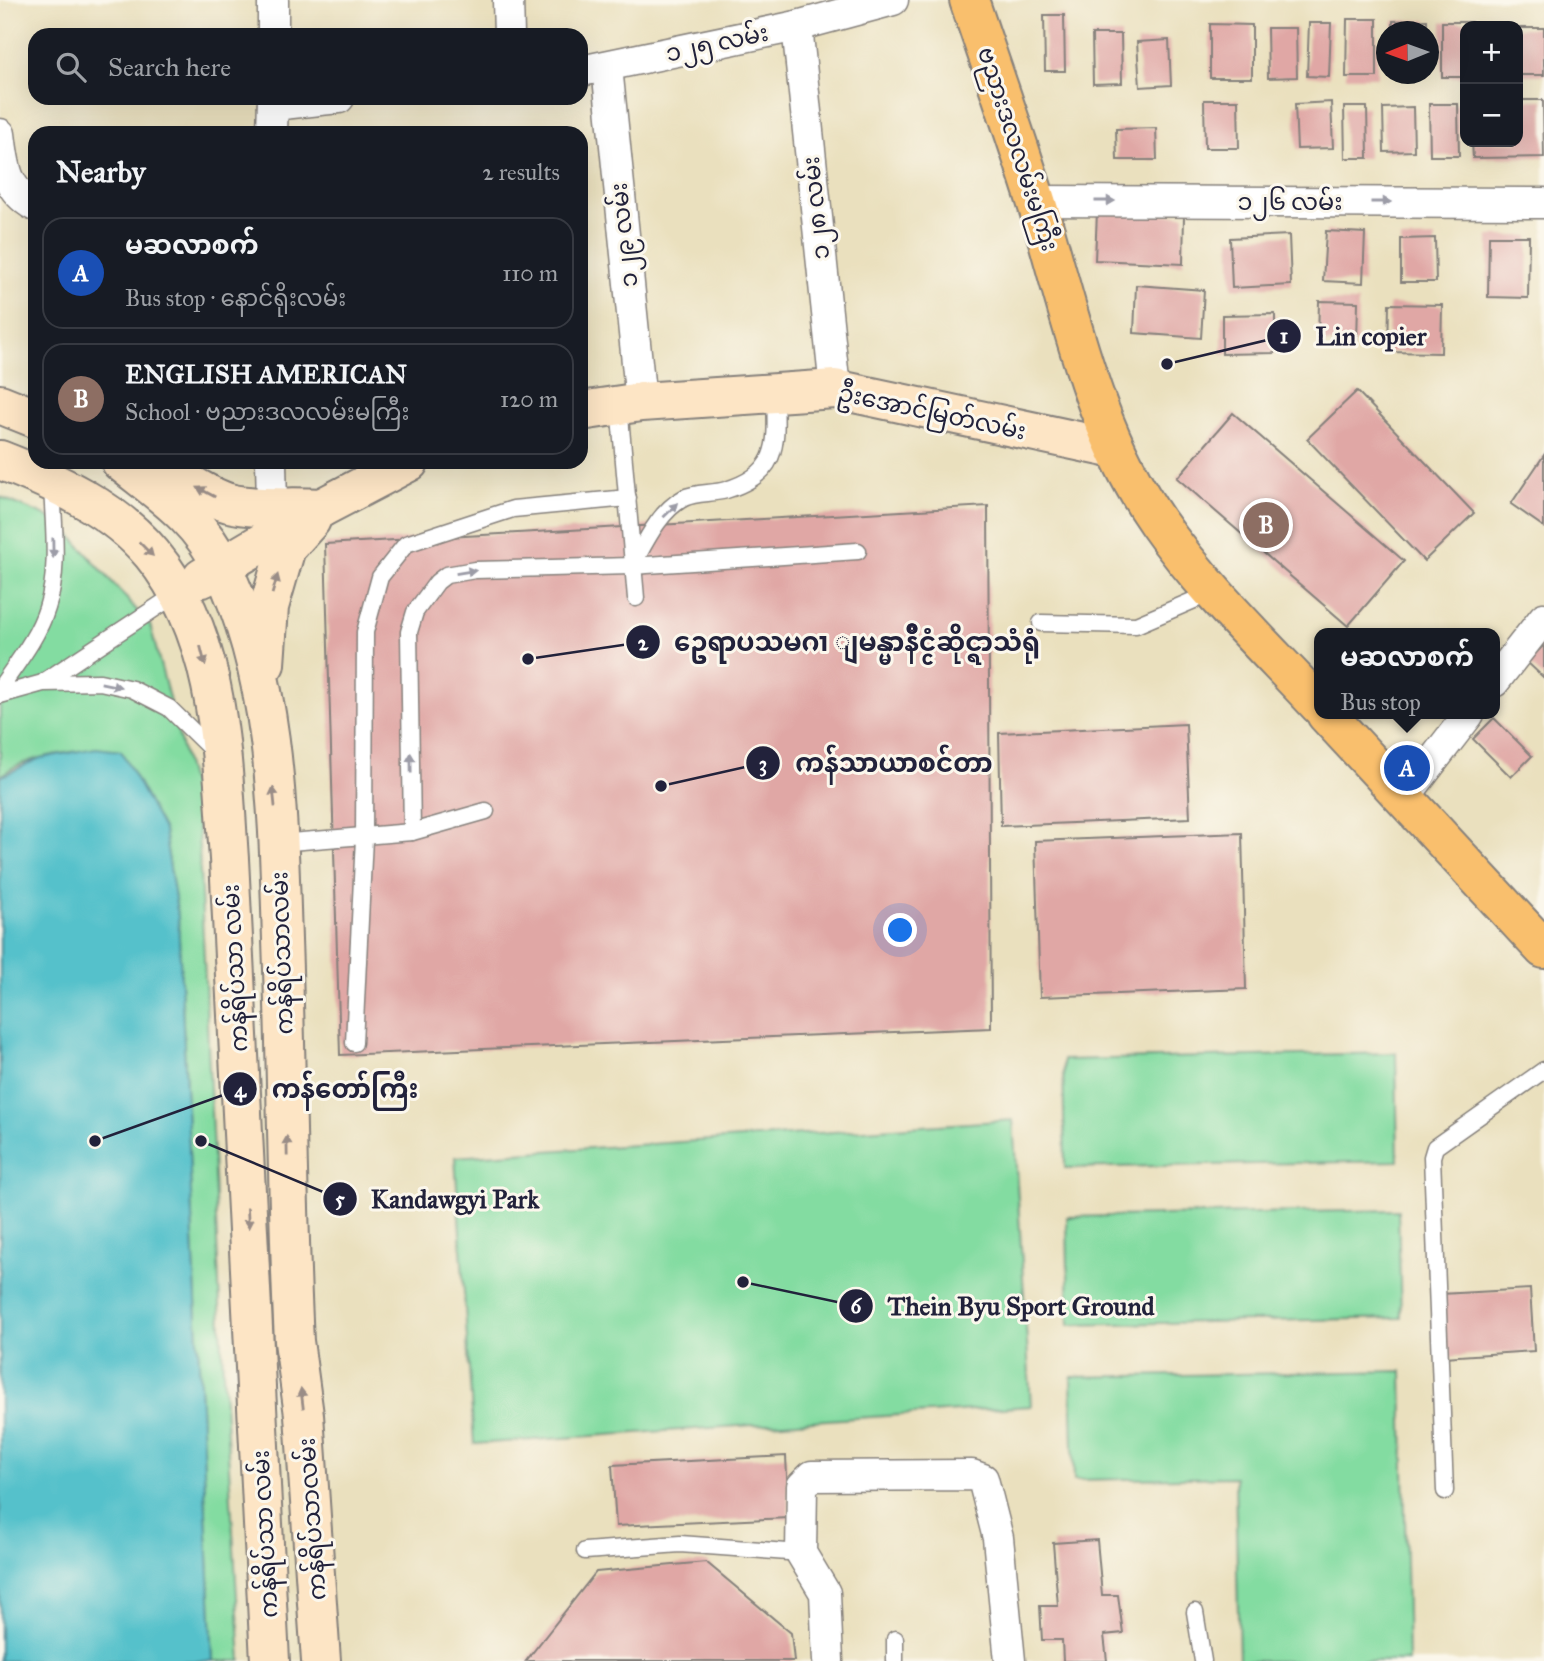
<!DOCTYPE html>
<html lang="en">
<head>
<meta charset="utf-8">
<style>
	body { margin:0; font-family:"IM FELL Great Primer","Noto Sans Myanmar",serif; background:#242831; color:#f1f3f6 }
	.controls { position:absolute; right:21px; top:21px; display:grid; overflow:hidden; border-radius:14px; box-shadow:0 7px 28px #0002 }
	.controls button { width:63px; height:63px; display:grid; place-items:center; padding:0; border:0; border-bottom:2px solid #363941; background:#171b24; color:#f1f3f6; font:35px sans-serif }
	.compass { position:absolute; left:1376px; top:21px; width:63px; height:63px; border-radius:50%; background:#171b24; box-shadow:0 7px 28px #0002; rotate:269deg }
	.you { position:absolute; left:901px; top:931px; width:24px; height:24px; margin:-18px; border:5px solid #fff; border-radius:50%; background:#1a73e8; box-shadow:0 0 0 10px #1a73e833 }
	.badge { display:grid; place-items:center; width:46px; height:46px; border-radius:50%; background:#1f6fb2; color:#fff; font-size:23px; font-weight:700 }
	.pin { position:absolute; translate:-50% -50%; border:4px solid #fff; box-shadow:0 2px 7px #0006 }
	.popup { position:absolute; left:1314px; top:628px; width:186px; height:91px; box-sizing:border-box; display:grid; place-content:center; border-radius:14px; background:#171b24; filter:drop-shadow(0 2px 5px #0005); font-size:23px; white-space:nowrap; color:#9ea1a6 }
	.popup b { font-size:26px; color:#f1f3f6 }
	.popup::after { content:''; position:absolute; left:50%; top:100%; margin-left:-14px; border:14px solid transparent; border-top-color:#171b24 }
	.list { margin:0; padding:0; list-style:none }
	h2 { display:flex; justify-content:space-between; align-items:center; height:91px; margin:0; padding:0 28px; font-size:30px }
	h2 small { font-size:23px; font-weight:400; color:#9ea1a6 }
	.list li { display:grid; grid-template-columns:46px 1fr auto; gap:21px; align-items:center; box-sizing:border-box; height:112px; margin:0 14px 14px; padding:0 14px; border:2px solid #363941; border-radius:21px }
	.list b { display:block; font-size:26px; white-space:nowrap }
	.list p { margin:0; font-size:23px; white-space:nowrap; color:#9ea1a6 }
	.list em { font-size:23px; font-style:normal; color:#9ea1a6 }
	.icon { flex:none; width:38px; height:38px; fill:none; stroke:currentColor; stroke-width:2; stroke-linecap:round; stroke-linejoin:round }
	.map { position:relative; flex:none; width:1544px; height:1661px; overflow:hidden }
	.search { position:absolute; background:#171b24; box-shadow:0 7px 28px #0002; left:28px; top:28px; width:560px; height:77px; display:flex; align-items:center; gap:18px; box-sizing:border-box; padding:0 24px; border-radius:21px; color:#9ea1a6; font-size:26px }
	.panel { position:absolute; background:#171b24; box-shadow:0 7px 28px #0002; left:28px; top:126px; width:560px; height:343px; border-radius:21px }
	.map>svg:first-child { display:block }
</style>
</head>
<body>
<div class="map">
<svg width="1544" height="1661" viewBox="0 0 1544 1661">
	<rect width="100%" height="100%" fill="#fbf7ec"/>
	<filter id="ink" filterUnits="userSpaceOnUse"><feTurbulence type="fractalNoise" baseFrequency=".0143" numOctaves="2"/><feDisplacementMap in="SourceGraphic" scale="14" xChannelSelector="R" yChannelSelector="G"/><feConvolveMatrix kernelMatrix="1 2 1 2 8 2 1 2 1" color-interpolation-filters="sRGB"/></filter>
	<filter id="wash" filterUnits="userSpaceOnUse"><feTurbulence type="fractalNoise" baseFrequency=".00686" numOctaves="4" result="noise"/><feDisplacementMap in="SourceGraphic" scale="28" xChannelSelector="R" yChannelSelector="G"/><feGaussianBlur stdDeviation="1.57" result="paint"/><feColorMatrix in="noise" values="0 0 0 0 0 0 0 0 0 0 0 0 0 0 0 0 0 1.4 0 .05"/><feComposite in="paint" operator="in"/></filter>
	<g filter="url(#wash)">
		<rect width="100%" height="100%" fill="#eae0be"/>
		<g fill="#83dca1" stroke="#527f6e" stroke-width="2">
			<path d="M0,497L58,521L150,625L197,806L223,1371L241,1661H213L178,917L164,831L121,751C92,747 21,755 0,777Z"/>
			<path d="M1396,1053L1398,1161L1065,1168L1063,1060Z"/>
			<path d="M1013,1120L1031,1406L474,1444L455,1157Z"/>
			<path d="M1398,1210L1401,1318L1069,1325L1067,1217Z"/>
			<path d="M1402,1371L1408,1661H1239L1235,1477L1074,1480L1071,1377Z"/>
		</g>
		<path fill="#54c1cb" stroke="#3b7283" stroke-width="2" d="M96,748L121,751L164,831L178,917L213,1661H0V777L40,758Z"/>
		<g id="blocks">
			<g fill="#e0a7a5">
				<path d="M1044,15H1064L1065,71H1045Z"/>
				<path d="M1347,19H1377V77H1346Z"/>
				<path d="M1427,20V32H1393V21Z"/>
				<path d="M1442,22H1471V26H1465V77H1442Z"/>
				<path d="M1309,23H1331L1329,77L1307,76Z"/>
				<path d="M1210,24L1252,25V78H1210Z"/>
				<path d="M1267,28H1296L1297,77L1268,78Z"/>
				<rect x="1518" y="28" width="26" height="47"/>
				<path d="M1092,34H1121L1122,83L1093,84Z"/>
				<path d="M1169,40L1171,85L1140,87L1137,42Z"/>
				<path d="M1204,100H1238L1239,148H1205Z"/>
				<path d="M1518,100H1543L1544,157L1473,158L1472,142H1518Z"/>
				<path d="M1331,102L1333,148L1297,149L1295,104Z"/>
				<path d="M1429,104H1458L1459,156H1430Z"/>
				<path d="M1344,107H1367L1368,158H1345Z"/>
				<path d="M1413,107L1414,151L1384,152L1383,108Z"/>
				<path d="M1156,128L1157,160H1117L1116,129Z"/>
				<path d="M1097,212L1184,215L1183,264L1095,260Z"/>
				<path d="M1326,231L1365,233L1363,283L1323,281Z"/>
				<path d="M1289,235L1291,285L1232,288L1230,238Z"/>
				<path d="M1489,236H1529L1528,298L1488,297Z"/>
				<path d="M1435,238L1436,282H1401V239Z"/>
				<path d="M1136,285L1204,290L1201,338L1134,333Z"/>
				<path d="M1319,301L1358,302L1357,343H1318Z"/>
				<path d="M1389,304L1442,305L1441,353L1388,352Z"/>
				<path d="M1275,314V353L1222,354V315Z"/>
				<path d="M1357,391L1474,513L1424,561L1307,439Z"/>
				<path d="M1233,413L1404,561L1348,626L1177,478Z"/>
				<path d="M1544,455V527L1511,504Z"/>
				<path d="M988,506L991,1028L340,1055L325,544Z"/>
				<path d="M1544,645V678L1527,662Z"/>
				<path d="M1494,718L1532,756L1511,777L1473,739Z"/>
				<path d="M1186,724L1190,818L1001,826L999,733Z"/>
				<path d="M1242,833L1246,989L1040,997L1035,841Z"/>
				<path d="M1530,1289L1534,1351L1444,1357L1441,1294Z"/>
				<path d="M786,1456L789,1518L616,1526L612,1465Z"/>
				<path d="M1097,1540L1102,1595H1118L1123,1633L1104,1635L1107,1661H1063L1062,1640H1042L1040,1606H1058L1053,1543Z"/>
				<path d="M706,1562L791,1633L794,1661H526L596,1572Z"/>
			</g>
		</g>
	</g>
	<g filter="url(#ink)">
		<use href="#blocks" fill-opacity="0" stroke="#86817c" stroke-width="2"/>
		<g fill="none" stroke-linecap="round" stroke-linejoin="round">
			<defs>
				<g id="lane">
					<path d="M619,405L636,598"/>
					<path d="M632,566C645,543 659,511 684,498C695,492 713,494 726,490C782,473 776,441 775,393"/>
					<path d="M1041,623L1136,625L1213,592"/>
					<path d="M45,681L178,593"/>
					<path d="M0,688C17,663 38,637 47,608C60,570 53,522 52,483"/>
					<path d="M0,695L43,683L100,682L132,689L169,708L214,752"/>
					<path d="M412,832L409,632L415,612L437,582L446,575L475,570L632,566L858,551"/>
					<path d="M278,843L412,832L486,811"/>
					<path d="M354,1043L364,838L365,632L380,577L406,544L513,509L628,498"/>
					<path d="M1445,1491L1432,1157L1435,1147L1544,1070"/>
					<path d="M585,1551L680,1544L801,1553"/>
					<path d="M1195,1612L1203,1661"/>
					<path d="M895,1639V1661"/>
				</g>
				<g id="street">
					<path d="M508,0L509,35"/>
					<path d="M797,26L835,389"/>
					<path d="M273,35V0"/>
					<path d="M607,67L641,402"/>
					<path d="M581,71L797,26L893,0"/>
					<path d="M273,105L339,98"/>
					<path d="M272,133L273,98"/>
					<path d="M0,134C4,165 5,189 35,206"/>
					<path d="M1036,201L1544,203"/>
					<path d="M271,462L272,505"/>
					<path d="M1494,682L1544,618"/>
					<path d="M1404,798L1469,714"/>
					<path d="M828,1661L825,1593L801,1553L802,1486L812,1476L972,1475L983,1479L998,1538L1010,1661"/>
				</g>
				<g id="secondary">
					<path d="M0,404L35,418"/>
					<path d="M581,411L641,402L835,389L1115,449"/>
					<path d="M0,460C54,481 114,508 152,554C221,637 222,757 229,859L270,1661"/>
					<path d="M121,462C161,494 200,519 222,567C277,681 278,816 282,940C287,1074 287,1208 294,1341L304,1415L321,1661"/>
					<path d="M151,464C179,474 201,495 229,503C257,510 292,506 321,508"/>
					<path d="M202,578L321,508L409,462"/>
					<path d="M265,664L269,607L286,548L311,520"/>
				</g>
				<g id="primary">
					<path d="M969,0C993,72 1019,144 1041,217C1072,321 1094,432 1158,523C1204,589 1265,647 1320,706"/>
					<path d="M1326,714L1544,949"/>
				</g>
			</defs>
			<use href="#lane" stroke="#86817c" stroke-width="19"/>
			<use href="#street" stroke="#86817c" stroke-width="33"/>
			<use href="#secondary" stroke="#86817c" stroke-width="42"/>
			<use href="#primary" stroke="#86817c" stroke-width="42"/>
			<use href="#lane" stroke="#fff" stroke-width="16"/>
			<use href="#street" stroke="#fff" stroke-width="30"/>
			<use href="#secondary" stroke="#fde5c5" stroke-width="38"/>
			<use href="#primary" stroke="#f9bf6d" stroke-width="38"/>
		</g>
		<defs><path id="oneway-solid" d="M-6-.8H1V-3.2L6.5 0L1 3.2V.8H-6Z" transform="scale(1.75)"/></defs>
		<g fill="#9c9ca7">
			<use href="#oneway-solid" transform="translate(1105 201)"/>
			<use href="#oneway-solid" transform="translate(1381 202)"/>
			<use href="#oneway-solid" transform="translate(671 510) rotate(-44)"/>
			<use href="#oneway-solid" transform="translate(53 548) rotate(89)"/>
			<use href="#oneway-solid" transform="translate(466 572) rotate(-9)"/>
			<use href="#oneway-solid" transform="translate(111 685) rotate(11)"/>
			<use href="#oneway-solid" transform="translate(411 763) rotate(-91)"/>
		</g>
		<g fill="#9a8d87">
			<use href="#oneway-solid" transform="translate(206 492) rotate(-152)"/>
			<use href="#oneway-solid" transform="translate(146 549) rotate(45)"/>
			<use href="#oneway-solid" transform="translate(275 584) rotate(-74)"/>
			<use href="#oneway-solid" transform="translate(203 656) rotate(76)"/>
			<use href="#oneway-solid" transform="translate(274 797) rotate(-96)"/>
			<use href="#oneway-solid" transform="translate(287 1146) rotate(-91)"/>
			<use href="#oneway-solid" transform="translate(248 1218) rotate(87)"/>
			<use href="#oneway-solid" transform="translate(302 1398) rotate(-97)"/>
		</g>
	</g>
	<g text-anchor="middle" stroke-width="6" stroke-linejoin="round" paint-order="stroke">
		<g font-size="24" fill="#22223b" stroke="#fbf7ec">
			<text transform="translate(717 43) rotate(-12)" y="8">၁၂၅ လမ်း</text>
			<text transform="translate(1018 149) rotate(72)" y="8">ဗညားဒလလမ်းမကြီး</text>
			<text x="1290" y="210">၁၂၆ လမ်း</text>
			<text transform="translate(816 208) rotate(-96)" y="8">၁၂၈ လမ်း</text>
			<text transform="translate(624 235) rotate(-96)" y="8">၁၂၉ လမ်း</text>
			<text transform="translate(932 412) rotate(12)" y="8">ဦးအောင်မြတ်လမ်း</text>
			<text transform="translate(282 953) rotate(-92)" y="8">ကန်ရိပ်သာလမ်း</text>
			<text transform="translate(235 968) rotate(-93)" y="8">ကန်ရိပ်သာ လမ်း</text>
			<text transform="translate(312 1519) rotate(-94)" y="8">ကန်ရိပ်သာလမ်း</text>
			<text transform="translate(265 1534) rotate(-93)" y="8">ကန်ရိပ်သာ လမ်း</text>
		</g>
	</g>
	<path fill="none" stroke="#22223b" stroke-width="2.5" d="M1167 364L1284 336M528 659L643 642M661 786L763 763M95 1141L240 1089M201 1141L340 1199M743 1282L856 1306"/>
	<g fill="#22223b" stroke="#fbf7ec" stroke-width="2.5">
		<circle cx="1167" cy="364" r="7"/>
		<circle cx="528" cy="659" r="7"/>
		<circle cx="661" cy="786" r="7"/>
		<circle cx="95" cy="1141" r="7"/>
		<circle cx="201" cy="1141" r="7"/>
		<circle cx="743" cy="1282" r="7"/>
		<circle cx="1284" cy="336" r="18"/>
		<circle cx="643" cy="642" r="18"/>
		<circle cx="763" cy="763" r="18"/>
		<circle cx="240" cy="1089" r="18"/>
		<circle cx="340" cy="1199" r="18"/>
		<circle cx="856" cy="1306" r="18"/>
	</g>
	<g font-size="21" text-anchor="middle" font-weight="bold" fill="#fff">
		<text x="1284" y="343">1</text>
		<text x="643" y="650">2</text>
		<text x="763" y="771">3</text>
		<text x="240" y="1097">4</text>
		<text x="340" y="1206">5</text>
		<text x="856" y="1313">6</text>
	</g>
	<g font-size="26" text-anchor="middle" font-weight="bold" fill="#22223b" stroke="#fbf7ec" stroke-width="6" stroke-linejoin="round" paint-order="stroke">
		<text x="1371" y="345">Lin copier</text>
		<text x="857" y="651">ဥေရာပသမဂၢ ျမန္မာနိဳင္ငံဆိုင္ရာသံရုံ</text>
		<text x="894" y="772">ကန်သာယာစင်တာ</text>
		<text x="345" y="1098">ကန်တော်ကြီး</text>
		<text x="455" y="1208">Kandawgyi Park</text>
		<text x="1021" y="1315">Thein Byu Sport Ground</text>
	</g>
</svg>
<div class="controls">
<button>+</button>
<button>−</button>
</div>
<svg class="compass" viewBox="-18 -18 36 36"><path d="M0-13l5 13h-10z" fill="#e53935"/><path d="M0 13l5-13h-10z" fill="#9ea1a6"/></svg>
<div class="you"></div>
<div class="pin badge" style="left:1407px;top:768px;background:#1a4fb4">A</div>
<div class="popup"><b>မဆလာစက်</b>Bus stop</div>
<div class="pin badge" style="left:1266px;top:525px;background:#8d6e63">B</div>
<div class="search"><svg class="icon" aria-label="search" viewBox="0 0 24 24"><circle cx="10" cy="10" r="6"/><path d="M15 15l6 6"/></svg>Search here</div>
<section class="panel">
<h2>Nearby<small>2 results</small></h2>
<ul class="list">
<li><span class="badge" style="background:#1a4fb4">A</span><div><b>မဆလာစက်</b><p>Bus stop · နောင်ရိုးလမ်း</p></div><em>110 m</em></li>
<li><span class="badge" style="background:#8d6e63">B</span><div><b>ENGLISH AMERICAN</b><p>School · ဗညားဒလလမ်းမကြီး</p></div><em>120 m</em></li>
</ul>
</section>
</div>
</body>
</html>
